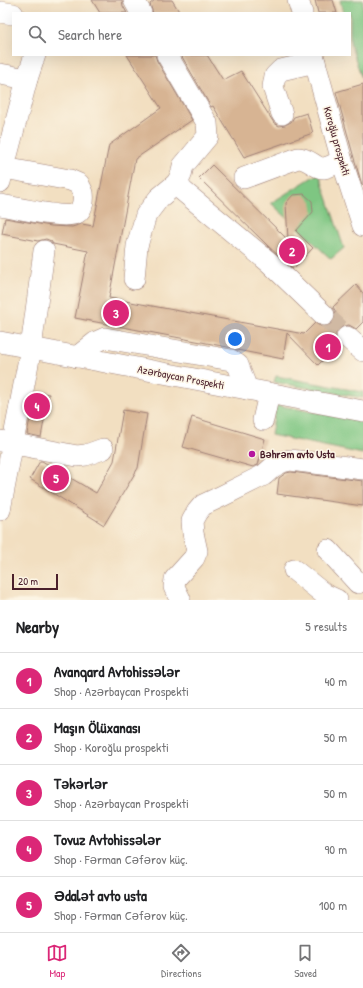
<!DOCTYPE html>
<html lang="en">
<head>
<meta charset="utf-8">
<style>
	body { margin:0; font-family:"Patrick Hand",sans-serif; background:#f2f2f2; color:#202124 }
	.scale { position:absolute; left:12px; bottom:10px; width:46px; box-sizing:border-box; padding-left:4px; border:2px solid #4a1f2b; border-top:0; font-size:11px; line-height:14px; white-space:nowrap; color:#4a1f2b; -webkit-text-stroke:3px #fcf5e5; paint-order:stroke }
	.you { position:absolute; left:235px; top:339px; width:14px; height:14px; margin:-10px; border:3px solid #fff; border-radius:50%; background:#1a73e8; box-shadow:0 0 0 6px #1a73e833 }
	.badge { display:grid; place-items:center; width:26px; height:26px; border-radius:50%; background:#db2777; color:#fff; font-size:13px; font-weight:700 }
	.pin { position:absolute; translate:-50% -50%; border:2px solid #fff; box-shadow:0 1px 4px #0006 }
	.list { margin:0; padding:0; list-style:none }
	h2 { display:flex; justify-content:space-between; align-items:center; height:52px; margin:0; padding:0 16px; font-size:17px }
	h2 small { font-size:13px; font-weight:400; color:#757577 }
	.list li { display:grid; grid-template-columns:26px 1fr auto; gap:12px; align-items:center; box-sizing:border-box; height:56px; padding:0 16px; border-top:1px solid #e0e0e0 }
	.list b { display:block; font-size:15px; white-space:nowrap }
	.list p { margin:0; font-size:13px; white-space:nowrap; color:#757577 }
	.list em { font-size:13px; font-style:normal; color:#757577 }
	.icon { flex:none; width:22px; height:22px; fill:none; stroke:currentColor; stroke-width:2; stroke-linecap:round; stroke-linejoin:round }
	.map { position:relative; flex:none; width:363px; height:600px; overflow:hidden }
	.search { position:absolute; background:#fff; box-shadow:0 4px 16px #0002; left:12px; right:12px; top:12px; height:44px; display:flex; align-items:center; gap:10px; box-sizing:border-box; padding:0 14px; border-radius:0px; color:#757577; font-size:15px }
	.sheet { height:332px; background:#fff }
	nav { display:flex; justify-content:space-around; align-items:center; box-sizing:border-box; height:56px; border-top:1px solid #e0e0e0; background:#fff; font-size:11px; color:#757577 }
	nav a { display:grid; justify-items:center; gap:2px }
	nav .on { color:#db2777 }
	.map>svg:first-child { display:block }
</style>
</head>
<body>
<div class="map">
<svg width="363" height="600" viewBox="0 0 363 600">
	<rect width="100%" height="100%" fill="#fcf5e5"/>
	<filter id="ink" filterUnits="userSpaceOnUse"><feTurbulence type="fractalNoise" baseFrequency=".025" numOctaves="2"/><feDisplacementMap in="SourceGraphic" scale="8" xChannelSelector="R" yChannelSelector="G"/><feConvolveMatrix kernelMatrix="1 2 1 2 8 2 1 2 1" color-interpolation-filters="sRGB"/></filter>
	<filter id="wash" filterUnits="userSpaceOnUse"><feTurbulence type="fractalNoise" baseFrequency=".012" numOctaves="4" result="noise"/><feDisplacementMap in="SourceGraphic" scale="16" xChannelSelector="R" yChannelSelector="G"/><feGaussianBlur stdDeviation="0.9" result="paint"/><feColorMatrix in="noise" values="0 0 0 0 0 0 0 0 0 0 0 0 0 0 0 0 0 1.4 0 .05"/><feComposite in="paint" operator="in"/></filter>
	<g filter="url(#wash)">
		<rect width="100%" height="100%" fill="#f2dfc1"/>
		<g fill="#7ec682" stroke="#647256">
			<path d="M340,0H363V82L350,43V13H343Z"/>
			<path d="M319,173L344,248L331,259L271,203Z"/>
			<path d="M276,376L363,392V398L274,382Z"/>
			<path d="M276,405L363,421V454L271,435Z"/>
		</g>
		<g id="blocks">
			<g fill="#d7b493">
				<path d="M92,0H122L123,6L127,13H100Z"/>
				<path d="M155,0H172L180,13H153L150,4Z"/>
				<path d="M315,0H333L337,13H318Z"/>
				<path d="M127,55H155L157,61L192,120L135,159L109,298L304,334L315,323L322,327H327L332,324L336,318V312L333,307L356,285L363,293V322L356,329L349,325L344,326L338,329L335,335L336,340L338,345L318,365L287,333L283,359L237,350L233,348L75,318L88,251L53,244L51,241L46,239L38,241L2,234L5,218L51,226L72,227L82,224L93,226L109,145L161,108Z"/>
				<path d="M181,55H207L223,80L241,71L274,123L279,126L285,125L291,122L294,117L307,113L313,133L244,157L213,106L211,107Z"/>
				<path d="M363,84V185H362L354,158L336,92Z"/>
				<path d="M212,165L288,240L286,203L293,195L304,194L312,201L313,212L296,231L313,248L293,269L268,246L199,178Z"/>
				<path d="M35,392L49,394L41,437L27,434Z"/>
				<path d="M123,410L147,414L138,468L104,525L30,479L40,461H42L96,493L114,461Z"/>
				<path d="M192,417L265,439L258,465L253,467L183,447Z"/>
				<path d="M291,472L363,481V506L277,494L279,478L286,473Z"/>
			</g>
		</g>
	</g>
	<g filter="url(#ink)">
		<use href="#blocks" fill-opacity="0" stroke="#9e7f76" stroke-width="1"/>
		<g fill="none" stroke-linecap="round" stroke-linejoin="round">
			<path stroke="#d0b9a3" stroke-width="21" stroke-dasharray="21 10" stroke-linecap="butt" d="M324,315L347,337"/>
			<defs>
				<g id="minor">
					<path d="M134,0L141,13"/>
					<path d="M298,0L302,13"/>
					<path d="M0,12L13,14"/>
					<path d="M167,55L207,123L208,136L183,166L181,175L177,183L183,191L270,263L324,315"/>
					<path d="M313,55L342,161L363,226"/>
					<path d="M0,74L27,79"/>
					<path d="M282,114L273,87L275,76L281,70L315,62"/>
					<path d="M244,178L298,158C309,158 316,169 324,168C330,167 336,163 342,161"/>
					<path d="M0,182L27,79L35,55"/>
					<path d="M0,205C14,207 67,220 77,213C83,209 84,199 83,193C82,190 80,187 79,184L70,180L4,168"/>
					<path d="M134,279L137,246L146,215L159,198L177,183"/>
					<path d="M347,337L363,351"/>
					<path d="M0,342L363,411"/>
					<path d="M77,357L96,342L105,338L231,360L238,365L247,389"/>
					<path d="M263,420L269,394"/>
					<path d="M0,441L77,456L86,455L103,449"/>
					<path d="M0,510L31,348L44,251"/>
					<path d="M328,550L358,583"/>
					<path d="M294,570L324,594L337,600"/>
					<path d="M180,599L174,587L175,579L194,558L197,551L193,533L192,521L197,512L203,505L222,496L264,475L273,467L282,462L290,460L363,469"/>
				</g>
			</defs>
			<use href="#minor" stroke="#9e7f76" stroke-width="22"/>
			<use href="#minor" stroke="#fff" stroke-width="21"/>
		</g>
	</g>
	<circle fill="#b5179e" stroke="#fcf5e5" stroke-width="1.5" cx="252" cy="454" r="4"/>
	<g text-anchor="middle" stroke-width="3" stroke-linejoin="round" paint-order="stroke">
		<g font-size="11" fill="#4a1f2b" stroke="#fcf5e5">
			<text transform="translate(337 141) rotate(74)" y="4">Koroğlu prospekti</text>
			<text transform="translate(181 377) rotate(11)" y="4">Azərbaycan Prospekti</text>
		</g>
		<g font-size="11" font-weight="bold" fill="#4a1f2b" stroke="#fcf5e5" text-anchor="start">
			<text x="260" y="458">Bəhrəm avto Usta</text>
		</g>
	</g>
</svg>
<div class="scale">20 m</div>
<div class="you"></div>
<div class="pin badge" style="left:328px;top:347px">1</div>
<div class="pin badge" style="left:292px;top:251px">2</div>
<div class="pin badge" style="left:116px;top:313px">3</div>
<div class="pin badge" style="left:37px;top:406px">4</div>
<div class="pin badge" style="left:56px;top:478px">5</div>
<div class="search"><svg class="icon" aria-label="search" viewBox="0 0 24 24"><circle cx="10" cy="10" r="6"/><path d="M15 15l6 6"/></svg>Search here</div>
</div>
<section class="sheet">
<h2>Nearby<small>5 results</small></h2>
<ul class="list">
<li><span class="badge">1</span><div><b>Avanqard Avtohissələr</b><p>Shop · Azərbaycan Prospekti</p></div><em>40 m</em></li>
<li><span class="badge">2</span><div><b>Maşın Ölüxanası</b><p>Shop · Koroğlu prospekti</p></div><em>50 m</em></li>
<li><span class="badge">3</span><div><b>Təkərlər</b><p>Shop · Azərbaycan Prospekti</p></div><em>50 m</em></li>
<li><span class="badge">4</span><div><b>Tovuz Avtohissələr</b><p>Shop · Fərman Cəfərov küç.</p></div><em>90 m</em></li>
<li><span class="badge">5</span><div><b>Ədalət avto usta</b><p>Shop · Fərman Cəfərov küç.</p></div><em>100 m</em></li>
</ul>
</section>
<nav>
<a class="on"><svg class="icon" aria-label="map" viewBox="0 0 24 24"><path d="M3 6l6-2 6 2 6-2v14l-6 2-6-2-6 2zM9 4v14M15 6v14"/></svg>Map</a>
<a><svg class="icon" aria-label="directions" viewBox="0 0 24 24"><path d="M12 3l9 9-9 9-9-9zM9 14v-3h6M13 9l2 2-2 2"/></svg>Directions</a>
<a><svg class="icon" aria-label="saved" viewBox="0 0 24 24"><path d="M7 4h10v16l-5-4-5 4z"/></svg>Saved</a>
</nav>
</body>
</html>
